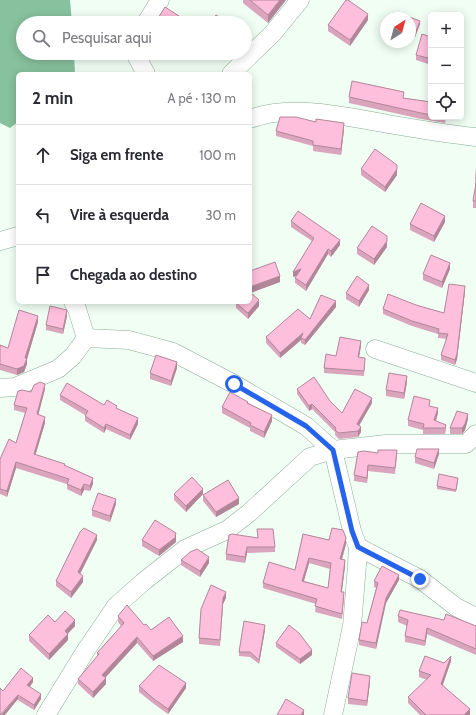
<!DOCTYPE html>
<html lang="pt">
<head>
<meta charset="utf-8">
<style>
	body { margin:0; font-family:Cabin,sans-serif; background:#f2f2f3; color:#2b2b33 }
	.controls { position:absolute; right:12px; top:12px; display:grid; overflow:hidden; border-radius:6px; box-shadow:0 2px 10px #0003 }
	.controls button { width:36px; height:36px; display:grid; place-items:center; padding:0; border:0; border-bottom:1px solid #e1e1e2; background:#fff; color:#2b2b33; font:20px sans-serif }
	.compass { position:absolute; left:380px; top:12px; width:36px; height:36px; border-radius:50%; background:#fff; box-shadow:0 2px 10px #0003; rotate:36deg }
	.stop { position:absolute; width:12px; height:12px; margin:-9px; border:3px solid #2563eb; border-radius:50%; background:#fff }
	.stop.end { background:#2563eb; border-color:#fff; box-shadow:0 1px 4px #0008 }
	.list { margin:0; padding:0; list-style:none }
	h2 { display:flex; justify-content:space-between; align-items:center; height:52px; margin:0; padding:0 16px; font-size:17px }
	h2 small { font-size:13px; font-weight:400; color:#7c7c81 }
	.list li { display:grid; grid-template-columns:26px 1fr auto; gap:12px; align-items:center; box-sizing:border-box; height:60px; padding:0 16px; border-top:1px solid #e1e1e2 }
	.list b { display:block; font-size:15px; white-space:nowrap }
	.list em { font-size:13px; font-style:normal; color:#7c7c81 }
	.icon { flex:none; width:22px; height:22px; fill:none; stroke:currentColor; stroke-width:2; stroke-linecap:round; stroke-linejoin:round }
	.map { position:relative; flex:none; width:476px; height:715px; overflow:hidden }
	.search { position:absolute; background:#fff; box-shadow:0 2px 10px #0003; left:16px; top:16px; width:236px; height:44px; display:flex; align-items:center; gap:10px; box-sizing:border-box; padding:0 14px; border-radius:22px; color:#7c7c81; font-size:15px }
	.panel { position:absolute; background:#fff; box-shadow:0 2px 10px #0003; left:16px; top:72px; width:236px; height:232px; border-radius:6px }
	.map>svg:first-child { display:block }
</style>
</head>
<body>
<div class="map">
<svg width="476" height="715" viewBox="0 0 476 715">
	<rect width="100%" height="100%" fill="#f0fef4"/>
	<path fill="#87c19d" d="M0,0H70L72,23H23V53H74L75,74H18V122L10,128L0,123Z"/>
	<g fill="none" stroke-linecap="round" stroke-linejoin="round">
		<defs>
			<g id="street">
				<path d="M146,23L160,0"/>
				<path d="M137,53V57L146,74"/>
				<path d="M231,74L273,33L300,0"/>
				<path d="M250,119C290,103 347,117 388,124C417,129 447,134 476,137"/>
				<path d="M0,241L18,236"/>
				<path d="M86,338L129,340L173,352L234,384L306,426L333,450L352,531L358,547L357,565L352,626L333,715"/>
				<path d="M375,349L476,383"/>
				<path d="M0,388L15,387L58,369L73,356L86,338L77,309L73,302"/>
				<path d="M358,547L420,579L456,607L476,617"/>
				<path d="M46,715L86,650L116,606L143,582L185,549L227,530L249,513L310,457L333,450L386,444H466L476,434"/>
			</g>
		</defs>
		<use href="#street" stroke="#8bad97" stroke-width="19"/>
		<use href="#street" stroke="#fff" stroke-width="18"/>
	</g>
	<g fill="#daa4bc" fill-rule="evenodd">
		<path d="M243,0H286L268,23L243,3Z"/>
		<path d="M410,18L420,24L415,37L410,35Z"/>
		<path d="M368,20L350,46L328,31V25Z"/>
		<path d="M431,37V54L428,64L416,60V55Z"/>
		<path d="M211,53H219L216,57Z"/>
		<path d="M349,97L404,98L431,102V117H446L445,123L421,119L349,103Z"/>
		<path d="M316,122L344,129L341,155L313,151V146L276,136V131Z"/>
		<path d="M476,168V208H473V201L476,184H475V177Z"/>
		<path d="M361,169L397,175L385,192L361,175Z"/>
		<path d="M291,221L340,245L331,257L328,254L306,291L295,283V278L296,276L293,277L312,241L291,227Z"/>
		<path d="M445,222L434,242L410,230V224Z"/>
		<path d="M387,247L374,265L357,254V248Z"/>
		<path d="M450,269L442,288L423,280V274Z"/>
		<path d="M250,271L280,282L251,293L259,306L248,319L236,308V305L234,302H250Z"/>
		<path d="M369,290L359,307L346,299V293Z"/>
		<path d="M465,291L457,359L455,365L441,360V355L447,339L438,338V334L412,326L383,314V309L416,305L444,313Z"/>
		<path d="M336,307L305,345L301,343V340L280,358L266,343V337L310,319Z"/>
		<path d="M67,316L63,334L46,330V325Z"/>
		<path d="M38,322L27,359V364L24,372L17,375L0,370V345L8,348Z"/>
		<path d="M361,346L359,357L365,363L364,376L324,373V368L336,356Z"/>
		<path d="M177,368L171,386L150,379V373Z"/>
		<path d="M407,382L404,399L386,396V390Z"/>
		<path d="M45,389L38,415L45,423L35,455L65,465L93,484L90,491L84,490L81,496L67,489V484L16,468L7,497L0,494V459L16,443L25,413L14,410V405L31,392Z"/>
		<path d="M297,389L330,401L342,413L372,403L359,426L361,432L358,437L339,439L335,435V432L312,409L309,411L297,394Z"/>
		<path d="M60,395L117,409L138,424L130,440L106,429L104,433L85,421V415L60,400Z"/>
		<path d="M248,403L272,421L264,438L250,431V428L222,413V407Z"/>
		<path d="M430,406L438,413L436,421L446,425V430L445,434H423V430L408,426V420Z"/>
		<path d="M468,419L465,430L462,434H450V428Z"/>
		<path d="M358,452L397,456L395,474L368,471L367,483L354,481V475Z"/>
		<path d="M439,454L434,469L415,463V457Z"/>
		<path d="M458,481L456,492L437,489V486Z"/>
		<path d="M174,494H203L186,512L174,500Z"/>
		<path d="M203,495L239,504L216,517L203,501Z"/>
		<path d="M116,504L110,522L92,516V510Z"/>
		<path d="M303,534L346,544L342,560L345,566L342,592L344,598L342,619L315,612L316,604L263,588V583L295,570ZM309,563L330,569L328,588L304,581Z"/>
		<path d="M229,535L275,547V552L247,553L245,563L226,560V554Z"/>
		<path d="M97,540L80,574L83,582L71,598L56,586V581Z"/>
		<path d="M142,540L176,542L159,556L142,546Z"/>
		<path d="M181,560L209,563L200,577L181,565Z"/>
		<path d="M399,580L386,603L376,649L359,645V640L367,623L376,588L374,587V581Z"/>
		<path d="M226,598L223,604L220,646L199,644V638Z"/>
		<path d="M118,616L144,625L151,630L183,642L153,661L137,643L105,678L106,684L93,698L78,684V679L97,657V653L121,626L118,622Z"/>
		<path d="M398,616L476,626V655L427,634L425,646L405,642V636L407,626L398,622Z"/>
		<path d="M55,622L75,626L68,634V640L49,660L29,641V635Z"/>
		<path d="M265,630L259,664L250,657L239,656V652Z"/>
		<path d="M276,643L312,655L300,664L276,647Z"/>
		<path d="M451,661L443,685L470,715H420L408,703V697L427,680L419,677V671L444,663Z"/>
		<path d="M33,682L30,687L41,699L34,710L3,691Z"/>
		<path d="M370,682L367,706L348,704V698Z"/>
		<path d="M139,686L186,688L168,714L154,704L139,692Z"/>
	</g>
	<g fill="#b18699">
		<path d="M280,0H286L268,23V15Z"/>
		<path d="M368,14V20L350,46V40Z"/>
		<path d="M179,16V23H175Z"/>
		<path d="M420,21V24L415,37V34Z"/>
		<path d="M431,48V54L428,64V58Z"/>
		<path d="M216,53H219L216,57Z"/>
		<path d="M344,123V129L341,155V149Z"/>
		<path d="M397,169V175L385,192V187Z"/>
		<path d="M252,201V206L250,208V203Z"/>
		<path d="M445,216V222L434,242V236Z"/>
		<path d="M340,240V245L331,257V251Z"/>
		<path d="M387,241V247L374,265V259Z"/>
		<path d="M328,249V254L306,291V285Z"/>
		<path d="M450,263V269L442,288V282Z"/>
		<path d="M301,269V274L293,277V272Z"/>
		<path d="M280,276V282L250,293V287Z"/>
		<path d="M369,285V290L359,307V301Z"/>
		<path d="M465,286V291L457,359L455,365V360Z"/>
		<path d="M259,300V306L248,319V313Z"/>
		<path d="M336,301V307L305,345V340Z"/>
		<path d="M67,310V316L63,334V329Z"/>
		<path d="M38,316V322L27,359V364L24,372L17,375V369L25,358Z"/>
		<path d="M303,333L301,340L280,358V353Z"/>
		<path d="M361,341V346L358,362V357Z"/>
		<path d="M177,362V368L171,386V381Z"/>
		<path d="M407,376V382L404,399V393Z"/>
		<path d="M45,384V389L37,420V414Z"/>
		<path d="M372,398V403L357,429V424Z"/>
		<path d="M312,404V409L309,411V406Z"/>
		<path d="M438,408V413L434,426V420Z"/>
		<path d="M468,414V419L465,430L462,434V428Z"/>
		<path d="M272,415V421L264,438V432Z"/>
		<path d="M45,417V423L34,460V454Z"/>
		<path d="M138,418V424L130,440V435Z"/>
		<path d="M106,424V429L104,433V428Z"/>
		<path d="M361,427V432L358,437V431Z"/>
		<path d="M439,449V454L434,469V463Z"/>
		<path d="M16,462V468L7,497V491Z"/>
		<path d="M368,465V471L367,483V478Z"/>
		<path d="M93,478V484L90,491V486Z"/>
		<path d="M84,484V490L81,496V490Z"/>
		<path d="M203,489V494L186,512V506Z"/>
		<path d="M239,498V504L216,517V512Z"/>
		<path d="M116,499V504L110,522V516Z"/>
		<path d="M176,533V542L159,556V550L175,536Z"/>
		<path d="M97,535V540L78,578V572Z"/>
		<path d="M346,538V544L340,565V559Z"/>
		<path d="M247,547V553L245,563V557Z"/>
		<path d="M209,557V563L200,577V571Z"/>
		<path d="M309,558V563L302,587V581Z"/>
		<path d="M345,560V566L341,597V592Z"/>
		<path d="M399,575V580L386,603L376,649V643L386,598Z"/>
		<path d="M83,576V582L71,598V592Z"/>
		<path d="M226,592V598L223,604L220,646L223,598Z"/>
		<path d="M75,620V626L65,636V631Z"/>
		<path d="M265,625V630L259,664V660Z"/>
		<path d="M427,628V634L425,646V641Z"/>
		<path d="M68,634V640L49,660V654Z"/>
		<path d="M183,636V642L153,661V656Z"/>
		<path d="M137,637V643L102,681V675Z"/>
		<path d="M312,650V655L300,664V659Z"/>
		<path d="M451,656V661L441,689V684Z"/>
		<path d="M370,676V682L367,706V701Z"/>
		<path d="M33,678V682L27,690V685Z"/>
		<path d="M106,678V684L93,698V692Z"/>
		<path d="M186,683V688L168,714V709Z"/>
		<path d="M41,694V699L34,710V705Z"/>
		<path d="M18,695V699L5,715H1Z"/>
		<path d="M470,709V715H464Z"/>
		<path d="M304,710V715H301Z"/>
	</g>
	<g fill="#fdbfdb" stroke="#b18699" fill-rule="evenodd">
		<path d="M250,0H280L268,15Z"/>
		<path d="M346,0H348L368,14L350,40L328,25Z"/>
		<path d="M165,7L179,16L175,23H155Z"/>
		<path d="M216,15L228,23H210Z"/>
		<path d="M404,15L420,21L415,34L410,32V18H402Z"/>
		<path d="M422,34L431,37V48L428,58L416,55Z"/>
		<path d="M352,81L404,92L403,98L431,102V115L421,113L349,97Z"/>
		<path d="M280,117H296L316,122V119L344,123L341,149L313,145V141L276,131Z"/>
		<path d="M375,149L397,165V169L385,187L361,169Z"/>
		<path d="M476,183V201H473Z"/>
		<path d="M421,203L445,216L434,236L410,224Z"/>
		<path d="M298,211L340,240L331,251L328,249L306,285L295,278L301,269L293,272L314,238L291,221Z"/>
		<path d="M372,226L387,236V241L374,259L357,248Z"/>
		<path d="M431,255L450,263L442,282L423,274Z"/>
		<path d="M275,262L280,276L250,287V271Z"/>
		<path d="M357,276L369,285L359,301L346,293Z"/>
		<path d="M449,284L465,286L457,354L455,360L441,355L448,334L438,333L439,329L412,321L383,309L388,294L416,305L444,313Z"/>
		<path d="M250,292L259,300L248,313L236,303V302H250Z"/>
		<path d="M321,295L336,301L305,340L301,338L303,333L280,353L266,337L298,309L310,319Z"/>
		<path d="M50,306L67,310L63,329L46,325Z"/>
		<path d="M19,310L38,316L25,358H27L24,366L17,369L0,364V345L8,348Z"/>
		<path d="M340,337L361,341L358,357L365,358L364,371L324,368L326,354L336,356Z"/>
		<path d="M156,355L177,362L171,381L150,373Z"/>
		<path d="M389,373L407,376L404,393L386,390Z"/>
		<path d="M314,377L330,401L342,413L355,389L372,398L357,424L361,427L358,431L339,433L335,430L336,428L312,404L309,406L297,389Z"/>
		<path d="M40,382L45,384L37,414L45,417L34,454L65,464L64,465L93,478L90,486L84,484L81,490L67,484L69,479L16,462L7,491L0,489V459L9,439L16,443L27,408L14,405L18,391L22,390L31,392L34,385Z"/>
		<path d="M67,383L104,405L107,400L117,406L116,408L138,418L130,435L106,424L104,428L85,416L88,411L60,395Z"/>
		<path d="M230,392L248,402L247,403L272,415L264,432L250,425L251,423L222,407Z"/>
		<path d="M414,396L430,400L429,406L438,408L434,420L446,425L445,428H423L424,424L408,420Z"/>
		<path d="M457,411L468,414L465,424L462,428H450Z"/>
		<path d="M417,449H439L434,463L415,457Z"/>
		<path d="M378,450H397L395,468L368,465L367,478L354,475L358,452L364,451L378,453Z"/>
		<path d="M439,474L458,478L456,490L437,486Z"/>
		<path d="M192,477L203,489L186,506L174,494Z"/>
		<path d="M228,480L239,498L216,512L203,495Z"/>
		<path d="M98,493L116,499L110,516L92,510Z"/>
		<path d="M155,520L176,533L175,536L176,537L159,550L142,540Z"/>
		<path d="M84,528L97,535L78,572L83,576L71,592L56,581L80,532Z"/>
		<path d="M332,528L343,530L346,538L340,559L345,560L341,592H344L342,614L315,606L317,599L263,583L269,562L295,570L303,534L329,540ZM309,558L331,563L328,588L302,581Z"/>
		<path d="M257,529H273L275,547H247L245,557L226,554L229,535L232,534L258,538Z"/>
		<path d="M197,549L209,557L200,571L181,560L190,552Z"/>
		<path d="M382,566L399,575L386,598L376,643L359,640L362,622L367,623L378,583L374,581Z"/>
		<path d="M211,585L226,592L223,598L220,640L199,638L201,609Z"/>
		<path d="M127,605L144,625L146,624L151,630L169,617L183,636L153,656L137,637L102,675L106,678L93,692L78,679L99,654L97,653L124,623L118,616Z"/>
		<path d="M400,610L444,620L446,614L476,626V649L427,628L425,641L405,636L408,620L398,616Z"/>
		<path d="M65,611L75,620L65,631L68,634L49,654L29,635L48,615L55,622Z"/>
		<path d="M244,621L265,625L259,660L250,652H239Z"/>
		<path d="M289,625L299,633L312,650L300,659L276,643Z"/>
		<path d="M425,656L444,663L451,656L441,684L470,709L464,715H426L408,697L431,675L419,671Z"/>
		<path d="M159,665L186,683L168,709L154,699L139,686Z"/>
		<path d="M21,668L33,678L27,685L41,694L34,705L18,695L0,715V688L3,691Z"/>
		<path d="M352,673L370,676L367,701L348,698Z"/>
		<path d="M286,699L304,710L301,715H277Z"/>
	</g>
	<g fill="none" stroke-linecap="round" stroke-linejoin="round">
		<path stroke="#2563eb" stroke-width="5" d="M234,384L306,426L333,450L352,531L358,547L420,579"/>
	</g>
</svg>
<div class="controls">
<button>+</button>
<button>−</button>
<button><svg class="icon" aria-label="locate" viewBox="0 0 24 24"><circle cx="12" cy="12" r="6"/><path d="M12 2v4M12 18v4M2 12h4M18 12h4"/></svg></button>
</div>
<svg class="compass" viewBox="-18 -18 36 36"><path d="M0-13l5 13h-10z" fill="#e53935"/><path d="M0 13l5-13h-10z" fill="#7c7c81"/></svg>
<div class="stop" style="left:234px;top:384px"></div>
<div class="stop end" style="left:420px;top:579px"></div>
<div class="search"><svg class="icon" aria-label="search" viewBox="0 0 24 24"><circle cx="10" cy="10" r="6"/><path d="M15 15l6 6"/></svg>Pesquisar aqui</div>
<section class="panel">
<h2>2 min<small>A pé · 130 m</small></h2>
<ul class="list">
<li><svg class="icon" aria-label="ahead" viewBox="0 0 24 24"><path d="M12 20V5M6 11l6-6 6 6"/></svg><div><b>Siga em frente</b></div><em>100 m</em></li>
<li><svg class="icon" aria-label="left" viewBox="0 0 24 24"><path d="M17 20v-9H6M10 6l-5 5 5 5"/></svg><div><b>Vire à esquerda</b></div><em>30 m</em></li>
<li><svg class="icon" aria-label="arrive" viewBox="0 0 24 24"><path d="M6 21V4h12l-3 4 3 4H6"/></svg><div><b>Chegada ao destino</b></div></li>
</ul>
</section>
</div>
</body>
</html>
